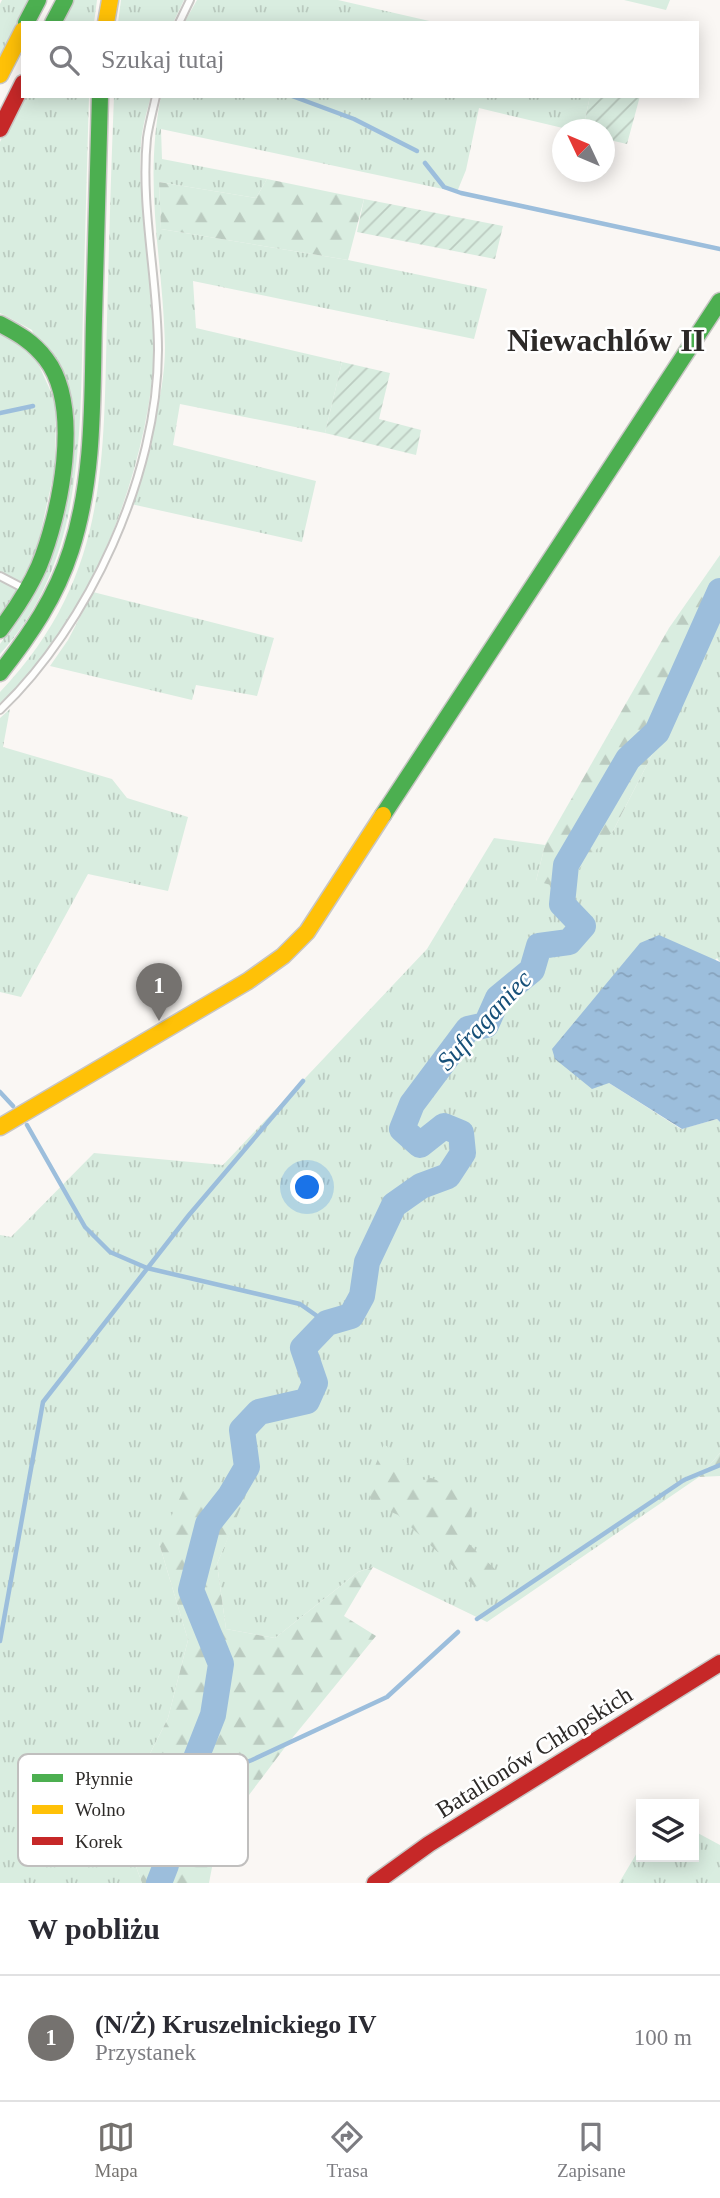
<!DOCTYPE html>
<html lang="pl">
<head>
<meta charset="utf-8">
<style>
	body { margin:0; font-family:"Times New Roman",serif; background:#f7f7f7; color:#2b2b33 }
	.controls { position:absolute; right:21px; bottom:21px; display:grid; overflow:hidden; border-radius:0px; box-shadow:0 4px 18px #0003 }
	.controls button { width:63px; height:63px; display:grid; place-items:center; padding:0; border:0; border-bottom:2px solid #e1e1e2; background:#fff; color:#2b2b33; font:35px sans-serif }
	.compass { position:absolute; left:552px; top:119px; width:63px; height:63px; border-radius:50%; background:#fff; box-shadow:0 4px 18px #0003; rotate:314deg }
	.you { position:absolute; left:308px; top:1188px; width:24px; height:24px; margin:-18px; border:5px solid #fff; border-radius:50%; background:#1a73e8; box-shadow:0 0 0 10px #1a73e833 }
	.badge { display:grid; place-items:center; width:46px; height:46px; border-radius:50%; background:#75726f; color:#fff; font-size:23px; font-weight:700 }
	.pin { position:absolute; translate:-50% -58px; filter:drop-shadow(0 2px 4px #0008) }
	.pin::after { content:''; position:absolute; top:37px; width:24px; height:21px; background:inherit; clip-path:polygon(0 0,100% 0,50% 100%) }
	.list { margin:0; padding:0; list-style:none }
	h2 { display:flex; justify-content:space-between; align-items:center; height:91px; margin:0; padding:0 28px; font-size:30px }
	h2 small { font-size:23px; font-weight:400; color:#7c7c81 }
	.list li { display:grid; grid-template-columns:46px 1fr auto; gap:21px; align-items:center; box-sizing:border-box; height:126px; padding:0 28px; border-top:2px solid #e1e1e2 }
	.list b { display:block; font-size:26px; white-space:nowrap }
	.list p { margin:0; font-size:23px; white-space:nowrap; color:#7c7c81 }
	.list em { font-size:23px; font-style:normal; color:#7c7c81 }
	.icon { flex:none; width:38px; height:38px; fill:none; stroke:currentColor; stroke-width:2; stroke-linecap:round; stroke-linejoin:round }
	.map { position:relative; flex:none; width:720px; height:1883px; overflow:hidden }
	.search { position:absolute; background:#fff; box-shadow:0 4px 18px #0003; left:21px; right:21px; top:21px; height:77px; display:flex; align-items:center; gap:18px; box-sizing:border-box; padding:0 24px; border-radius:0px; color:#7c7c81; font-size:26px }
	.sheet { height:217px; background:#fff }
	nav { display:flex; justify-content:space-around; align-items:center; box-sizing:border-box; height:98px; border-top:2px solid #e1e1e2; background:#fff; font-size:19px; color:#7c7c81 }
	nav a { display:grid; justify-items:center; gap:4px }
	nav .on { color:#75726f }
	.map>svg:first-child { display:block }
</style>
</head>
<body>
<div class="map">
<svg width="720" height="1883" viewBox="0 0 720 1883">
	<defs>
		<pattern id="grass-tufts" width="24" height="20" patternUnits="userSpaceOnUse" patternTransform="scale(1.75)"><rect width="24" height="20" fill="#d9ede0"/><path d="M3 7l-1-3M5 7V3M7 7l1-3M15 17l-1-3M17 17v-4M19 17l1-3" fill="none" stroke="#bbcbc0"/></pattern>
		<pattern id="forest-firs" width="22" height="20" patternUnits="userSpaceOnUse" patternTransform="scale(1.75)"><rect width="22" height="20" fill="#d9ede0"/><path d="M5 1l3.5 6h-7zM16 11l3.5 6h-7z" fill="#bbcbc0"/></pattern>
		<pattern id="garden-furrows" width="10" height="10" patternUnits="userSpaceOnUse" patternTransform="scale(1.75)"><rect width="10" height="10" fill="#d9ede0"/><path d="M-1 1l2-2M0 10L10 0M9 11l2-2" fill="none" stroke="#bbcbc0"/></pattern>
		<pattern id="water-ripples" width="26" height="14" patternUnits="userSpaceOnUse" patternTransform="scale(1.75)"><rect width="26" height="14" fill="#9cbedc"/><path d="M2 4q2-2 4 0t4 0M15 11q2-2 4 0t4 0" fill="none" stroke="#87a3bd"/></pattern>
	</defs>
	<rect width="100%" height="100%" fill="#faf7f4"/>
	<g fill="url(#grass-tufts)">
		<path d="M2,0H28L0,56V4Z"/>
		<path d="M71,0H97L94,23H59Z"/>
		<path d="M121,0H184L173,23H118Z"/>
		<path d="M197,0H338L438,23H184Z"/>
		<path d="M624,0H670L666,10Z"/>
		<path d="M23,96H89C87,167 85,238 83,310C80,427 86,561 0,654V644L19,617L72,446L32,330L0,313V142Z"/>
		<path d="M114,96H151C147,111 142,128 141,143C136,212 158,281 155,350C148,469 91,623 0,703V692C108,578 103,467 107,320C109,245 111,171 114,96Z"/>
		<path d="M161,96H590L583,129H567L479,108L466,170L457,192L161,129L162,159L267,179L256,198L159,182L161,229L348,260L487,289L474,339L193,281L196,328L342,362L325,433L180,404L173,445L316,481L302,542L131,504C145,455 165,399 165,347C163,257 143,188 161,96Z"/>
		<path d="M0,330L36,359L56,403L55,468L36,553L0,620Z"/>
		<path d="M93,592L274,638L257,696L196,685L192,700L50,666L68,640Z"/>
		<path d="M720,622V962L717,958L609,1083L681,1129L717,1119L720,1122V1453L699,1477L487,1622L373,1567L358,1572L275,1638L226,1629L217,1564L243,1500L159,1543L188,1640L168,1718L118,1817L142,1883H0V1235L11,1237L94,1153L223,1165L427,949L494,838L545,845L536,881L613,831Z"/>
		<path d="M10,709L3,747L112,779L127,798L188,817L168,891L88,874L21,997L0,992V718Z"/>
		<path d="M694,1831L720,1845V1883H619L641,1846V1857H694Z"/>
	</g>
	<g fill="url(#forest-firs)">
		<path d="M267,179L364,199L348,260L161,229L159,182L256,198Z"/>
		<path d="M720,555V622L613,831L562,888L536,881L545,845L669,628Z"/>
		<path d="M384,1444L410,1465L412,1483L431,1478L473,1494L469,1544L503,1577L494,1589L474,1586L398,1515L372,1503L367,1486Z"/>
		<path d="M720,1453V1476L699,1477Z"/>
		<path d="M230,1484L244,1500L217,1564L226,1629L275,1638L358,1572L373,1567L344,1616L376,1636L289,1742L218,1836L209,1883H142L118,1817L168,1718L188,1640L159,1543L183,1491Z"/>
	</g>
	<g fill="url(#garden-furrows)">
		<path d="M590,96H640L627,144L605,139L604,130L583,129Z"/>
		<path d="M364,199L503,226L495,259L357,232Z"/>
		<path d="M342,362L390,373L379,419L421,430L416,455L325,433Z"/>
	</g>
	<path fill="url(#water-ripples)" d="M659,935L720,962V1122L717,1119L682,1129L609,1083L592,1089L555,1059L552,1049L640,943Z"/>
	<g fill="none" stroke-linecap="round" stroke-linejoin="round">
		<g stroke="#9cbedc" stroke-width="4.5">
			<path d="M292,96L354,119L417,151"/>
			<path d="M425,163L444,187L461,193L720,249"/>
			<path d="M0,413L33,406"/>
			<path d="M0,1092L13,1106"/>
			<path d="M27,1125L85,1227L110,1252L147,1268L300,1304L327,1323"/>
			<path d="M477,1619L684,1480L720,1465"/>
			<path d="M0,1641L43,1402L189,1215L303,1081"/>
			<path d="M185,1786L252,1760L387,1697L458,1632"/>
		</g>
		<path stroke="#9cbedc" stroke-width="26" d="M159,1883L166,1865L155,1842L185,1786L213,1715L221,1664L191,1590L208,1524L230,1496L247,1467L242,1430L259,1412L307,1401L315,1383L303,1348L327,1323L351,1316L362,1296L367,1262L394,1205L421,1186L448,1176L463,1153L461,1133L444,1126L420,1145L402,1129L412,1104L468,1029L486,1025L498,998L532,970L539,946L569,942L583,926L562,904L566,865L628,759L657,732L720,591"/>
		<defs>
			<g id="lane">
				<path d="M179,23L190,0"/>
				<path d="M0,576L23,588"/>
				<path d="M0,710C89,625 158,475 158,350C158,280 140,207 147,138C149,124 153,110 156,96"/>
			</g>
			<g id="fast">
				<path d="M26,23L38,0"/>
				<path d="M53,23L65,0"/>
				<path d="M0,324C19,334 33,342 46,359C83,407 60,515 39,566C29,589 15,610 0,630"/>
				<path d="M0,673C30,635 56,597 71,550C95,476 92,395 94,319C96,244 98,170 100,96"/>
				<path d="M383,815L720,301"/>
			</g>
			<g id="slow">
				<path d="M106,23L110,0"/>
				<path d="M0,75L23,30"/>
				<path d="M0,1127L248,981L283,956L307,932L383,815"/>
			</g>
			<g id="jam">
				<path d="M0,129L23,83"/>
				<path d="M375,1883L429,1844L720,1663"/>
			</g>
		</defs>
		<use href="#lane" stroke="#c8c6c4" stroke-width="10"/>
		<use href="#fast" stroke="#c8c6c4" stroke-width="19"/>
		<use href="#slow" stroke="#c8c6c4" stroke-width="19"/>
		<use href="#jam" stroke="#c8c6c4" stroke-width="19"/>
		<use href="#lane" stroke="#fefefd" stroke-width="6"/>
		<use href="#fast" stroke="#4caf50" stroke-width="16"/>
		<use href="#slow" stroke="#ffc107" stroke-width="16"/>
		<use href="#jam" stroke="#c62828" stroke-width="16"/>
	</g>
	<g text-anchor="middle" stroke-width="5" stroke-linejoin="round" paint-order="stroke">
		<g font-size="24" fill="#2d2a28" stroke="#fff">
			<text transform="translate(534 1752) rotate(-32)" y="8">Batalionów Chłopskich</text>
		</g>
		<g font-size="26" font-style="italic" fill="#164f78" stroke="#fff">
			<text transform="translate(484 1020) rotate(-47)" y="9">Sufraganiec</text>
		</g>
		<g font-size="32" font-weight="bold" fill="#2d2a28" stroke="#fff">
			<text x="606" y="351">Niewachlów II</text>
		</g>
	</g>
	<rect x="18" y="1754" width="230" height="112" rx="10" fill="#fff" stroke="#c0bfbe" stroke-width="2"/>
	<rect x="32" y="1774" width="31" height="8" fill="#4caf50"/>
	<rect x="32" y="1805" width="31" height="9" fill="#ffc107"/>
	<rect x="32" y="1837" width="31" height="8" fill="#c62828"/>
	<g font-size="19" fill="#2d2a28">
		<text x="75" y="1785">Płynnie</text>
		<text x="75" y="1816">Wolno</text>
		<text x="75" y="1848">Korek</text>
	</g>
</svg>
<div class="controls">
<button><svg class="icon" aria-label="layers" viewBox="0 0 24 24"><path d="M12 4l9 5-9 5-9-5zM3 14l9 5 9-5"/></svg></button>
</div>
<svg class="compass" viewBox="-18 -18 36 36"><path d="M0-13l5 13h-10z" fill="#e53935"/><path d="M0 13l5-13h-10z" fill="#7c7c81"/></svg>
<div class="you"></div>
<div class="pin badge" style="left:159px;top:1021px">1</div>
<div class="search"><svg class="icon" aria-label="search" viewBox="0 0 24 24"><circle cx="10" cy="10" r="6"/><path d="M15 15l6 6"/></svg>Szukaj tutaj</div>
</div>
<section class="sheet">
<h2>W pobliżu<small></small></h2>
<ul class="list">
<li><span class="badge">1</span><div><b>(N/Ż) Kruszelnickiego IV</b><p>Przystanek</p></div><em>100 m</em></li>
</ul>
</section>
<nav>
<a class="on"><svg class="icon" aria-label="map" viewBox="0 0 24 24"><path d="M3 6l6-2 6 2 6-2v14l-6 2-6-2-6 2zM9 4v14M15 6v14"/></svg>Mapa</a>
<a><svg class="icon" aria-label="directions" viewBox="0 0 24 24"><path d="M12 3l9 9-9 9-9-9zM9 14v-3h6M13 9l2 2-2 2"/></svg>Trasa</a>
<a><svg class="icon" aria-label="saved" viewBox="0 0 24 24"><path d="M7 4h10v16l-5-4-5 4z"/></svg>Zapisane</a>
</nav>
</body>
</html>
